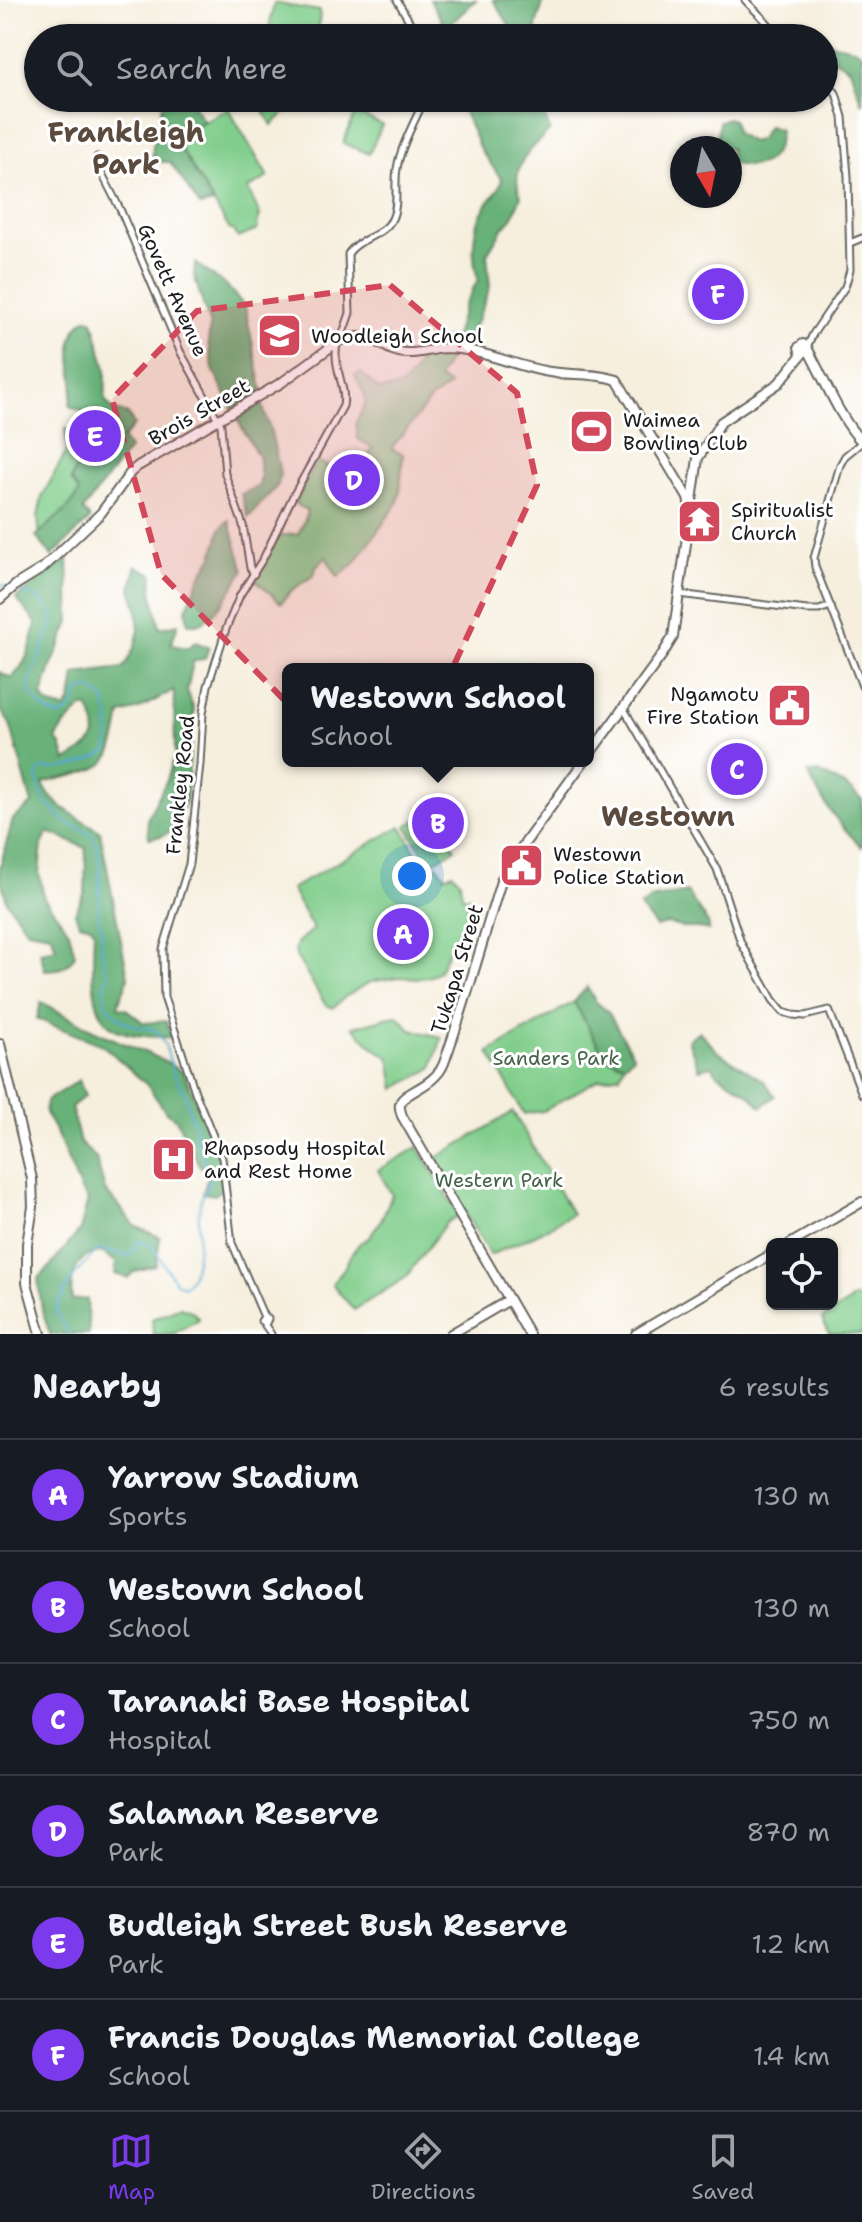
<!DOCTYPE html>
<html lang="en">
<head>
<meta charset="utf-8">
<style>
	body { margin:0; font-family:"Shantell Sans",sans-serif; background:#20242c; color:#f1f3f6 }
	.controls { position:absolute; right:24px; bottom:24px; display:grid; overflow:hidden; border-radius:12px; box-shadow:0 2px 6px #0004 }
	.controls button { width:72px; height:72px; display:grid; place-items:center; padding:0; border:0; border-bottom:2px solid #363941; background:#171b24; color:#f1f3f6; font:40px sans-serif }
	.compass { position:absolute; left:670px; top:136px; width:72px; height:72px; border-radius:50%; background:#171b24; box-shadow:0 2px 6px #0004; rotate:171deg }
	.you { position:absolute; left:412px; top:876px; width:28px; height:28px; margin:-20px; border:6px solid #fff; border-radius:50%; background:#1a73e8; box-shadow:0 0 0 12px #1a73e833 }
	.badge { display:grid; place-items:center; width:52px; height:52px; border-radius:50%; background:#7c3aed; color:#fff; font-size:26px; font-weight:700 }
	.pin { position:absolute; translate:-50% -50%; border:4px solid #fff; box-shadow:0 2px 8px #0006 }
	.popup { position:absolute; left:282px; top:663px; width:312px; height:104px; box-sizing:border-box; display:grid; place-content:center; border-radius:12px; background:#171b24; filter:drop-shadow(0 2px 6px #0005); font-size:26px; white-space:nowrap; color:#9ea1a6 }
	.popup b { font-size:30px; color:#f1f3f6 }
	.popup::after { content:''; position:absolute; left:50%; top:100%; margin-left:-16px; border:16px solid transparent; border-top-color:#171b24 }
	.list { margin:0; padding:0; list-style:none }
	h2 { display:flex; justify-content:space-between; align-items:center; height:104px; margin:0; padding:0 32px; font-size:34px }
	h2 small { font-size:26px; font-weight:400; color:#9ea1a6 }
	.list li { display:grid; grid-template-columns:52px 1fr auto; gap:24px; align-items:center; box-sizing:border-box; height:112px; padding:0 32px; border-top:2px solid #363941 }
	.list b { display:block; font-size:30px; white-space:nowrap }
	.list p { margin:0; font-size:26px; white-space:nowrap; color:#9ea1a6 }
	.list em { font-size:26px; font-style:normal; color:#9ea1a6 }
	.icon { flex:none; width:44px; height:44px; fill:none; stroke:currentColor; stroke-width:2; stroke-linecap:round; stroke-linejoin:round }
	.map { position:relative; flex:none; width:862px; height:1334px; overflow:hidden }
	.search { position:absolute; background:#171b24; box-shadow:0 2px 6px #0004; left:24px; right:24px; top:24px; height:88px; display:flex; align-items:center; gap:20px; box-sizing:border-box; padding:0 28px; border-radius:44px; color:#9ea1a6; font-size:30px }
	.sheet { height:776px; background:#171b24 }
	nav { display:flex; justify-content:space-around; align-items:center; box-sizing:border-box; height:112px; border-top:2px solid #363941; background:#171b24; font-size:22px; color:#9ea1a6 }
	nav a { display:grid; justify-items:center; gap:4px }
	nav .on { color:#7c3aed }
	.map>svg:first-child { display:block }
</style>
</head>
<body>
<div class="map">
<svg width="862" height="1334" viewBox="0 0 862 1334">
	<rect width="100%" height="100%" fill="#fff"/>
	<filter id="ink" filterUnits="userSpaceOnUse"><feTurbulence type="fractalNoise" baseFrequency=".0125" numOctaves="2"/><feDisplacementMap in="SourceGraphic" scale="16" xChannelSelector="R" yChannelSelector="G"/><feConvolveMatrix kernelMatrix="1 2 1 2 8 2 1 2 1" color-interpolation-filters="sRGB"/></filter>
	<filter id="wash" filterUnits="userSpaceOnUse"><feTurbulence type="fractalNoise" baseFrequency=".006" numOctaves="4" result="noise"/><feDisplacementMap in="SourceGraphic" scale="32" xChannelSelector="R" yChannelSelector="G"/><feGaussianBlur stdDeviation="1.8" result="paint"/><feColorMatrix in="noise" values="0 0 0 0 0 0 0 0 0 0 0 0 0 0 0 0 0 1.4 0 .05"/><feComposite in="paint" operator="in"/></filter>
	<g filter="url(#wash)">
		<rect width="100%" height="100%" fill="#f6efde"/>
		<g fill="#81ce8c" stroke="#4e7554" stroke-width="2">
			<path d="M274,3L320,11L318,38H267Z"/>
			<path d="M256,98H325V111L294,104L272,125Z"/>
			<path d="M228,108L268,177L248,189L260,215L257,224V230L238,238L234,230H230L175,139Z"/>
			<path d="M357,113L382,125L369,154L343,143L354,116Z"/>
			<path d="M88,318L93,321L106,369L105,400L113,410L128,414L134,425L122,439L129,449L83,510L90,519L52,556L40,539L38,517L42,497L67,450L65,429L78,433L85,413L70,406C71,397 74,387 73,379C72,357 64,331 88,318Z"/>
			<path d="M441,352H453L438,378L450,386L431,399L391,449L403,454L400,492L397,504L354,564L338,577L326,557L316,567L314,575L292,590L281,603L255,579L277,536L298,534L305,520L307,511L295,503L316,461C346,474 354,477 373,448L358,439L356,422L365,405V396L355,375L361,373L379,390C397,388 402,389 413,373C417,366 419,363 420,355Z"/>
			<path d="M422,817L426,820L439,822L455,849L430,864L406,826Z"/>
			<path d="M401,826L426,870L437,865L445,876L453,873L460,881L462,896H471L458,949L449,950L439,971L431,976L423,978L399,977L370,982L345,997L333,1008L325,1004L296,956L295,948L298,942L313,929L291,889Z"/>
			<path d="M574,1002L605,1057L624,1064L620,1075L599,1079L543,1111L524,1114L489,1052Z"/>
			<path d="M398,1015L411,1030L442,1037L432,1068L395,1089L390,1058L373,1047L353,1027Z"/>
			<path d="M513,1112L572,1214L535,1235L490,1255L433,1160Z"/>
			<path d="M418,1147L459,1215L446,1223L405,1278L354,1310L332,1284L345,1267L351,1254L360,1243L370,1237L382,1218L392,1195L378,1170Z"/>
			<path d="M855,1298L862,1303V1334H829L822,1319Z"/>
			<path d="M180,1307L192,1311L199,1319L173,1334H153L152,1319Z"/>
		</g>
		<g fill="#68b178" stroke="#42664a" stroke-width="2" fill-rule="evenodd">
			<path d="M430,0H476L446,28Z"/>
			<path d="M493,0H544L536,26L537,38H526L523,31L512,29Z"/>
			<path d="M805,26L834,44L854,48L862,53V104L850,69L824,52V38H808L801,32Z"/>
			<path d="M174,98H188L204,121L175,139L213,203L200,206L170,162H152L153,146L162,106Z"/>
			<path d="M486,98H541L542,110L550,130C531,149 508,167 521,196L513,217L503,228L487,254L490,287L477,321L462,345L437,346L436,340L455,336L464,306L478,280C471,254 471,230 485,207C491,198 500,191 502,180L480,149L463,110L486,101Z"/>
			<path d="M727,118L733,120L736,133L751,142L760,139L768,126L780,130C777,164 761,171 730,163V148H719L716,144L719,122Z"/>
			<path d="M195,263L226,285L245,307L262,389V404L271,432L280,473L278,485L248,518L241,494L259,486L261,476L258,456L237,419L213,369L208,342L210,326L194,276Z"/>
			<path d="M88,318L93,321L106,369L105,400L113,410L128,414L134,425L122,439L129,449L83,510L90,519L52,556L36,536L70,506L79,492L71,480L78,463L106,442L110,434L101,424L82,422L84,412L70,406C71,397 74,387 73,379C72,357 64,331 88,318Z"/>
			<path d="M229,520L244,570C233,587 210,632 188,623L186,609L201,575L213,556L221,528Z"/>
			<path d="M68,558L70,622L51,667L42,696L47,704L65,709L71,701L75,674L123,668L127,663L135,646L139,630L137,607L131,589L136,566L153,574L152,591L160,628L178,624L171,645L188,648L195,642L209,647L205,658L193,662L187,691L194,710L186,802L171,831L162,836L149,838L147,819L167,780L175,754L174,690L139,709L121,714C118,729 116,751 104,763C92,774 58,778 43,783C51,806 80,818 100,831L128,977C127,989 119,996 118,1007L126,1009L144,1023L166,1021L173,1038C155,1036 133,1037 117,1030C87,1017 93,959 94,931L91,926L79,923L75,913L85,892L86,848L48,832L42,845L39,872L44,898L69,931L75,955C67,968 60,970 45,970L40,952L56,948L51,934L27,930L7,902L0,876V867L13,819L32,804L10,724L0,709V672L11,678C28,664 32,643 36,623L16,598ZM83,707H88C92,713 93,719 95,726C99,745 79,752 66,761L61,745L56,739L66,724Z"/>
			<path d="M818,772L845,785L862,800V847C840,826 821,801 808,773Z"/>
			<path d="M687,892L709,925V930C700,927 698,928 689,928C673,928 674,920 656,927L640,907L651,899Z"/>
			<path d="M587,987L596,1002L608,1012L633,1055L632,1058L624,1064L605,1057L574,1002Z"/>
			<path d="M41,1002L93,1030L165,1061L184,1073L222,1159L224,1188L215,1195L203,1193L209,1173L199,1165L176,1119L166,1112L147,1085L114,1055L102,1045L37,1019Z"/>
			<path d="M699,1031L717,1051L764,1081L775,1096L762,1107L749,1094L716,1073L713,1066L699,1069L688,1040Z"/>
			<path d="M79,1080L85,1096L71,1107L80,1143L96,1158L105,1190L135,1226L160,1237L156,1266L135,1271L127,1278L115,1274L116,1262L101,1252C100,1252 89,1255 88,1255C73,1264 70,1285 72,1300L87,1299L89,1334H50L42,1310L38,1279L49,1268L80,1230L88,1200L81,1191L56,1132L45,1113L46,1101Z"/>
		</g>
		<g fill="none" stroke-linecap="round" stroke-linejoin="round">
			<g stroke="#58a9d3" stroke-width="2">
				<path d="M0,584L10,588"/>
				<path d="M16,590C33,596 49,600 54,619L28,686C32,700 46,713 60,717L72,708L79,692L89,688L104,698L109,717L108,750C94,761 61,772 43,768L39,771L37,776L41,793L47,804L66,822L92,835L97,845L100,866L99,917L102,930V955L108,976L104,986L106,1005L123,1021L142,1028L153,1029L159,1034L165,1045L174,1074L185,1094L191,1117L196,1125L195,1139L200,1146L210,1180C207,1188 202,1195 200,1204C196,1227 203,1270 184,1286L176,1283L152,1246L137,1241L133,1251L128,1256L98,1249C81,1268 62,1287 56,1312L69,1334"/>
			</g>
		</g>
	</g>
	<g filter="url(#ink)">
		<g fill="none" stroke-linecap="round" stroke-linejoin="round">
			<defs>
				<g id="minor">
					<path d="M397,0L419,38"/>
					<path d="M745,0L782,38"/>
					<path d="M97,157V164L120,209L180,351L221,425L225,474L243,525L250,568L254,574"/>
					<path d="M850,243L862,238"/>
					<path d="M341,339L350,313L348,254C358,238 384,236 392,219C399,205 394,185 397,169C400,147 416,119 425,98"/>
					<path d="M807,347L813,334L845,287L850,270L848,176L843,117L836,93L824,78"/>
					<path d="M862,442L845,456L840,465L814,558L815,567L862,686"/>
					<path d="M679,594L807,610H819L831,606"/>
					<path d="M624,709L717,869L741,943L773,1000L783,1012L793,1015L805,1016L829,1010L862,1094"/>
					<path d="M264,1317L232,1243L222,1158L195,1092L164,997L163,949L189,864L200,764L203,713L208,686L226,629L240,595L264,557L292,498L343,406C347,386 332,367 337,345"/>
					<path d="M264,1317L268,1319L266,1323L261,1321Z"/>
					<path d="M264,1324L271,1334"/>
				</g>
				<g id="major">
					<path d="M342,340C380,329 377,351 406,353C420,354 434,348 448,348C481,349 512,365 544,371C568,376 594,372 617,380L688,498L690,507"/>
					<path d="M803,352L800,351L799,347L803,344L806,346C822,374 840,420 862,442"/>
					<path d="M0,599L17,584L43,568L101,513L131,472L138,466L281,383L335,344"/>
					<path d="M588,756L662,655L673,637L698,458L721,422L779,383L807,348"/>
					<path d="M504,872L584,761"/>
					<path d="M502,878C483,939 466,1002 444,1063C435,1087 402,1092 400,1104C399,1108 401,1112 402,1116L529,1334"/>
					<path d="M0,1044L32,1179L33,1207L27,1244V1283L41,1334"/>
					<path d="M790,1244L862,1202"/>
					<path d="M451,1334L509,1300"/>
					<path d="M636,1334L772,1254"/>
				</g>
			</defs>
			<use href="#minor" stroke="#686660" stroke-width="9"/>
			<use href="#major" stroke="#686660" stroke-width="12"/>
			<use href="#minor" stroke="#fff" stroke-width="5"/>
			<use href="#major" stroke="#fff" stroke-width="8"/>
		</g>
	</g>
	<path fill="#d1495b" fill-opacity="0.2" stroke="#d1495b" stroke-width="6" stroke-dasharray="16 10" stroke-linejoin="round" d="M390,285L517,393L537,485L443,689L293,709L161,574L112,399L197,311Z"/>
	<defs>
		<symbol id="school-square" viewBox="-11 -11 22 22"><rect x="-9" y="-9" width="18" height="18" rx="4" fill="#d1495b" stroke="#fff"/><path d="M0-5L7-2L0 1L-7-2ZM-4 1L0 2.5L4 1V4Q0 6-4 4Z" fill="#fff"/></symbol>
		<symbol id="stadium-square" viewBox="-11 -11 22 22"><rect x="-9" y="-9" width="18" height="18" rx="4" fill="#d1495b" stroke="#fff"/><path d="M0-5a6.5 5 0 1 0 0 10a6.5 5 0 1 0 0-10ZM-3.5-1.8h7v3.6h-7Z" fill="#fff"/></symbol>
		<symbol id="temple-square" viewBox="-11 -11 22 22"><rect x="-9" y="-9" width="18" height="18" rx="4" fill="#d1495b" stroke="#fff"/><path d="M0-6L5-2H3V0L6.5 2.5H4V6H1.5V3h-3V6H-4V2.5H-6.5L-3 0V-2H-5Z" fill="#fff"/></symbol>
		<symbol id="civic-square" viewBox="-11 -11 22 22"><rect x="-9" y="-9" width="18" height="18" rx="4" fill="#d1495b" stroke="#fff"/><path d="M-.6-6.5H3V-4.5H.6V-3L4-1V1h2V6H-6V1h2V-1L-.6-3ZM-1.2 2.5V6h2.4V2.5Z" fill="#fff"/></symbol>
		<symbol id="hospital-square" viewBox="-11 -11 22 22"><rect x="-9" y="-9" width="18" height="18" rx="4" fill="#d1495b" stroke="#fff"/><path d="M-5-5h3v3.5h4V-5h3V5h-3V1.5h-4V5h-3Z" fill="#fff"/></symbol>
	</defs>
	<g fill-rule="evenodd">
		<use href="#school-square" x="254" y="310" width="51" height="51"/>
		<use href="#stadium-square" x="566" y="406" width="51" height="51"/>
		<use href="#temple-square" x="674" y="496" width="51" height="51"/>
		<use href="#civic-square" x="764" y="680" width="51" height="51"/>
		<use href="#civic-square" x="496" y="840" width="51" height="51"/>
		<use href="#hospital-square" x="148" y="1134" width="51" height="51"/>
	</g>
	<g text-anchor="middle" stroke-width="6" stroke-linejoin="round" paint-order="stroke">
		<g font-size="20" fill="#1c1c1c" stroke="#fff">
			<text transform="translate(173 290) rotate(66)" y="7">Govett Avenue</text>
			<text transform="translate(199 412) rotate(-30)" y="7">Brois Street</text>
			<text transform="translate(180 785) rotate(-84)" y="7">Frankley Road</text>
			<text transform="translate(457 969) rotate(-73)" y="7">Tukapa Street</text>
		</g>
		<g font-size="20" fill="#1c1c1c" stroke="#fff" text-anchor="start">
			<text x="311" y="343">Woodleigh School</text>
			<text x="623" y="427">Waimea<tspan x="623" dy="23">Bowling Club</tspan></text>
			<text x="731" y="517">Spiritualist<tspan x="731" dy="23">Church</tspan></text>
			<text x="759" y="701" text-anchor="end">Ngamotu<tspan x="759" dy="23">Fire Station</tspan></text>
			<text x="553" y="861">Westown<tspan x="553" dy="23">Police Station</tspan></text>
			<text x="204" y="1155">Rhapsody Hospital<tspan x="204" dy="23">and Rest Home</tspan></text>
		</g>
		<g font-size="20" fill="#446349" stroke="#fff">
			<text x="556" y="1065">Sanders Park</text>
			<text x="499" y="1187">Western Park</text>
		</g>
		<g font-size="28" font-weight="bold" fill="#5b4a3e" stroke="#fff">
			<text x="126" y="142">Frankleigh<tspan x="126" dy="32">Park</tspan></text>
			<text x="668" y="826">Westown</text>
		</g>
	</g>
</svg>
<div class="controls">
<button><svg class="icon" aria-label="locate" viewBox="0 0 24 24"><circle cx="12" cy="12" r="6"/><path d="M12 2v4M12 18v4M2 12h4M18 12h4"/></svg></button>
</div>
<svg class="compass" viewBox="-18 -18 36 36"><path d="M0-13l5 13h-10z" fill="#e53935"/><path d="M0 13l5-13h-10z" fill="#9ea1a6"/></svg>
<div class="you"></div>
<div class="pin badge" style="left:403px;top:934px">A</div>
<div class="pin badge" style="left:438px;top:823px">B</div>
<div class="popup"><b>Westown School</b>School</div>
<div class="pin badge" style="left:737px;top:769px">C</div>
<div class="pin badge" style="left:354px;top:480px">D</div>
<div class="pin badge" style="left:95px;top:436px">E</div>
<div class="pin badge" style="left:718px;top:294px">F</div>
<div class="search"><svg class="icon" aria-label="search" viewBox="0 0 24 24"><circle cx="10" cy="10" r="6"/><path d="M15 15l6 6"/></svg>Search here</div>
</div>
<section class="sheet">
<h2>Nearby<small>6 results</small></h2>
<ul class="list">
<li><span class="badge">A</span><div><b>Yarrow Stadium</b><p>Sports</p></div><em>130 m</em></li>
<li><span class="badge">B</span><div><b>Westown School</b><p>School</p></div><em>130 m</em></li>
<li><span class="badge">C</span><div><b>Taranaki Base Hospital</b><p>Hospital</p></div><em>750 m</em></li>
<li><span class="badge">D</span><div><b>Salaman Reserve</b><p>Park</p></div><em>870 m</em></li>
<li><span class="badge">E</span><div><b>Budleigh Street Bush Reserve</b><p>Park</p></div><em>1.2 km</em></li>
<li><span class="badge">F</span><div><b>Francis Douglas Memorial College</b><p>School</p></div><em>1.4 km</em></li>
</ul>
</section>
<nav>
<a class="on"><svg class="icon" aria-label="map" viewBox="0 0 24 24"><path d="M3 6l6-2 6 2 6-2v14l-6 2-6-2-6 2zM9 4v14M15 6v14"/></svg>Map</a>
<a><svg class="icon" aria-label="directions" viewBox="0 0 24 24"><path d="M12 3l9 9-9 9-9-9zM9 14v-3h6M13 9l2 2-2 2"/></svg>Directions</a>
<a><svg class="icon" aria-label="saved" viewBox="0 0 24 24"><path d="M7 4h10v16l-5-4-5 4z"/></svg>Saved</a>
</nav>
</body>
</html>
